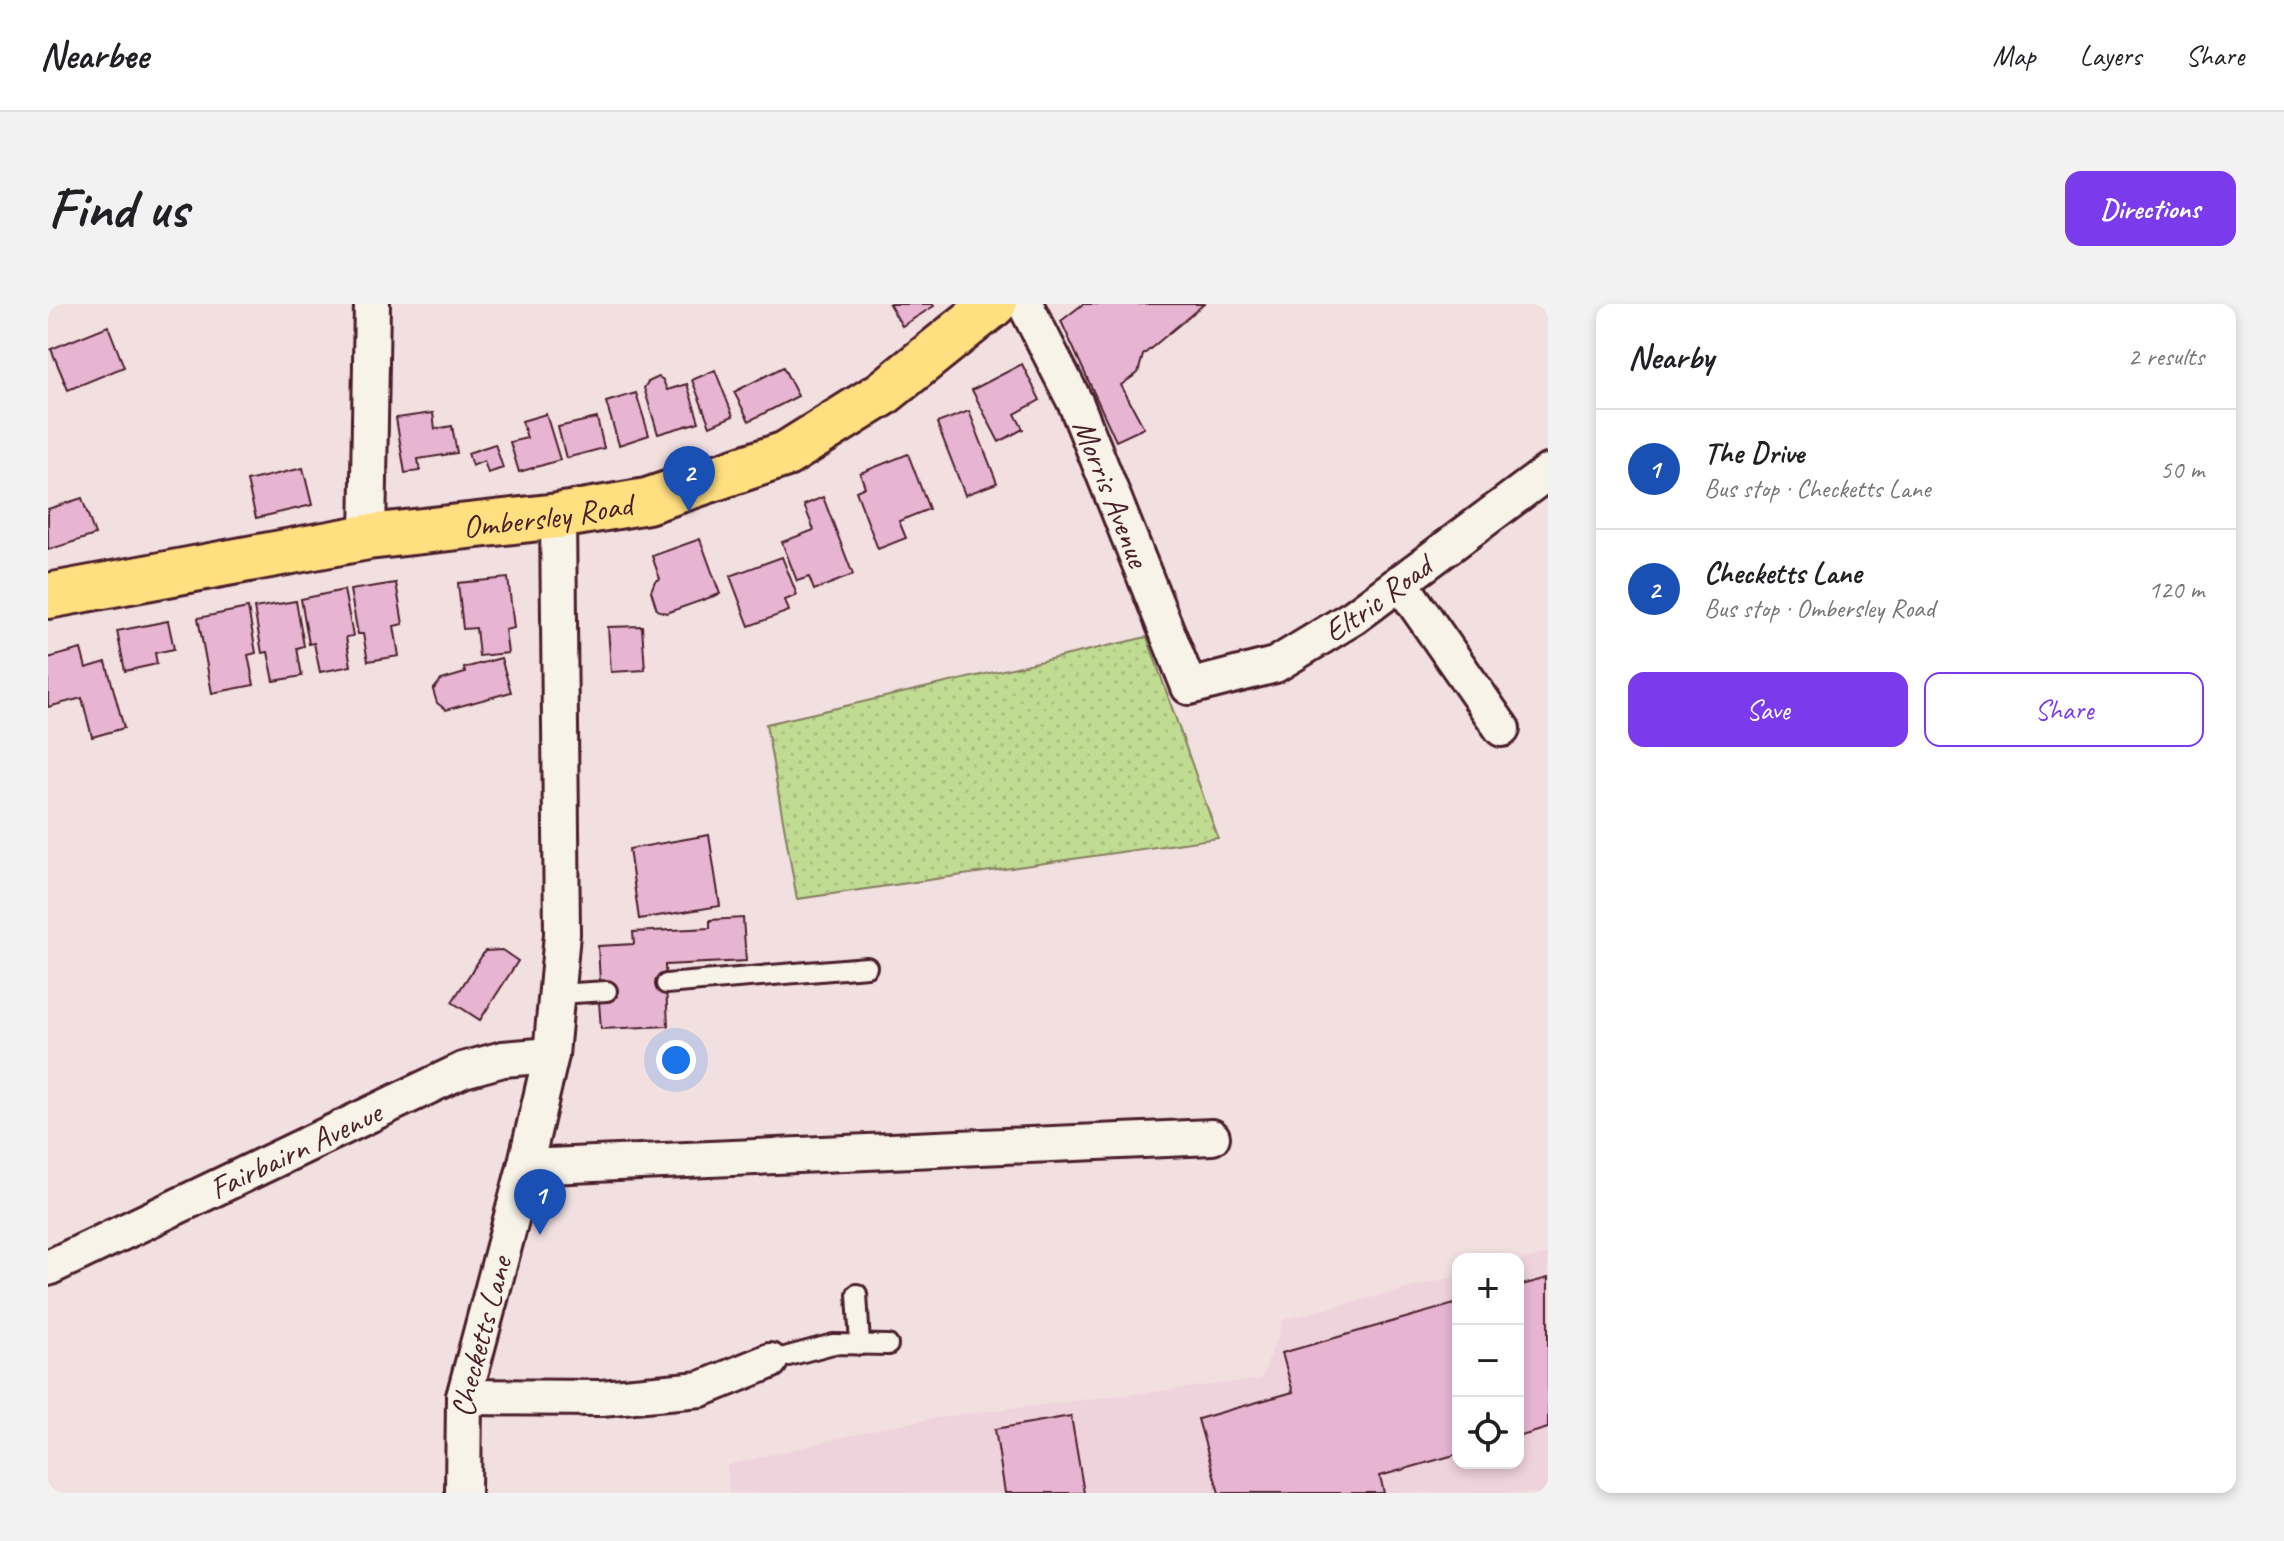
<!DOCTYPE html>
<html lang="en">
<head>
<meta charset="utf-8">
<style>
	body { margin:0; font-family:Caveat,sans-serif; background:#f2f2f2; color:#202124 }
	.controls { position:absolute; right:24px; bottom:24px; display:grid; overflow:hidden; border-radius:16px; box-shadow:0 4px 12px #0003 }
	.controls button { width:72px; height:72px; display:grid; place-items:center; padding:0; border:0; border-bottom:2px solid #e0e0e0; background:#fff; color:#202124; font:40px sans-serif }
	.you { position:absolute; left:628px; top:756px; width:28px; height:28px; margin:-20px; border:6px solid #fff; border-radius:50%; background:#1a73e8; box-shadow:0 0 0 12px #1a73e833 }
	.badge { display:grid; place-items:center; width:52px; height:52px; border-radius:50%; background:#7c3aed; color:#fff; font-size:26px; font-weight:700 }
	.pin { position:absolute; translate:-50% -66px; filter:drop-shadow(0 2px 4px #0008) }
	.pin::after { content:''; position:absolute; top:42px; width:28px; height:24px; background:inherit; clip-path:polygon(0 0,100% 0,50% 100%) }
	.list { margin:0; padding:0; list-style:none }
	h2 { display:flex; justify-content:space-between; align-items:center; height:104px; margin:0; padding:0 32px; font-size:34px }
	h2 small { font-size:26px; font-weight:400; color:#757577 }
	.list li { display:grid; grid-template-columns:52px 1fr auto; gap:24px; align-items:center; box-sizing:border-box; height:120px; padding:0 32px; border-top:2px solid #e0e0e0 }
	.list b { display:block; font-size:30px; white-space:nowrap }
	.list p { margin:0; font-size:26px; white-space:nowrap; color:#757577 }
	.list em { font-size:26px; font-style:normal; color:#757577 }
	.actions { display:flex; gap:16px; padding:24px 32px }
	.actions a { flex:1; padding:18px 0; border:2px solid #7c3aed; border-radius:16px; text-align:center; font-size:28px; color:#7c3aed }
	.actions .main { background:#7c3aed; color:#fff }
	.icon { flex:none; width:44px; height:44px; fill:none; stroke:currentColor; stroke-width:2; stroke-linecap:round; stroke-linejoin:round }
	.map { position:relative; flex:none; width:1500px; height:1189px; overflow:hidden; border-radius:16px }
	header { display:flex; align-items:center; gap:48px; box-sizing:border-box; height:112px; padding:0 40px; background:#fff; border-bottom:2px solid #e0e0e0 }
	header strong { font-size:38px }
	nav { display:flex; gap:44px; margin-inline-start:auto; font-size:28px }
	.intro { display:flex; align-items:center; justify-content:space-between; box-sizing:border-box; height:192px; padding:0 48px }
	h1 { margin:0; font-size:56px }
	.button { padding:20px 36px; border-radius:16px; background:#7c3aed; color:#fff; font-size:28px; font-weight:700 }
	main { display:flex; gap:48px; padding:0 48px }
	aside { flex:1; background:#fff; border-radius:16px; box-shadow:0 4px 12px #0003 }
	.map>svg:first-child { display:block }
</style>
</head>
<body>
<header>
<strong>Nearbee</strong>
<nav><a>Map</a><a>Layers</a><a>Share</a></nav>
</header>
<div class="intro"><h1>Find us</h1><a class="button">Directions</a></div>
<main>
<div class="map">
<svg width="1500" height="1189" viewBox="0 0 1500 1189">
	<defs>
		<pattern id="park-dots" width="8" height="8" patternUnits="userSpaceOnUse" patternTransform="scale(2)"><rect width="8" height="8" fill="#c0db92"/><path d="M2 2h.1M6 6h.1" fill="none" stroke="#a6bc7e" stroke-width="1.8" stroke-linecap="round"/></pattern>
	</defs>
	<rect width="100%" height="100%" fill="#f2e0e1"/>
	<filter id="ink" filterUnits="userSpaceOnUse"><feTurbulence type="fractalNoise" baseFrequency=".0125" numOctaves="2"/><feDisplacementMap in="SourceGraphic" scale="16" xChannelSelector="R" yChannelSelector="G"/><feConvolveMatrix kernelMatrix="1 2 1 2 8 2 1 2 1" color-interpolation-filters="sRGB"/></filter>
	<g filter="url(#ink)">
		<path fill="#efd3dc" d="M1500,950V1189H681L679,1161L847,1121L913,1110L1213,1075L1236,1015L1410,972V1159H1470V957Z"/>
		<path fill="url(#park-dots)" stroke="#857d5e" stroke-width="2" d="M1099,333L1170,534L749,595L718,420Z"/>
		<g fill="#e7b5d2" stroke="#4a1f2b" stroke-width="2">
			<path d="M841,0H885L886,2L854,22Z"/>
			<path d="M1035,0H1156L1095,51L1090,69L1073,81L1096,124L1068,137L1013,17Z"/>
			<path d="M60,22L76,63L20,86L3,45Z"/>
			<path d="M974,60L992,96L967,110L975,125L951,138L924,86Z"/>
			<path d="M735,63L750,92L701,117L686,88Z"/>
			<path d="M667,66L685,112L662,122L644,76Z"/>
			<path d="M611,73L615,76L619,86L639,80L651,118L610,130L596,84L600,78Z"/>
			<path d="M588,89L601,131L571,141L558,98Z"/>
			<path d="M921,107L949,179L917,191L889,119Z"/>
			<path d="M385,109L387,125L404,122L409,149L370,155L372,167L357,169L348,114Z"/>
			<path d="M498,110L512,156L471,168L462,138L479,134L474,117Z"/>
			<path d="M549,114L556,144L518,154L510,123Z"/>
			<path d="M447,140L455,164L440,169L436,157L424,162L420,149Z"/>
			<path d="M860,150L881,205L851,217L858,234L830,245L808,187L817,183L812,169Z"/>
			<path d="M255,164L264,201L208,214L199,177Z"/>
			<path d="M775,193L805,271L766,286L761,273L749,277L734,238L766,226L756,201Z"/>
			<path d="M34,194L47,231L0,246V205Z"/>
			<path d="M652,235L672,290L618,309L609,306L603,287L607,277L612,275L604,252Z"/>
			<path d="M734,253L749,291L737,296L741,307L701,322L682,272Z"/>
			<path d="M460,274L466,324L457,326L460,349L431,352L428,324L415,325L410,279Z"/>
			<path d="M348,279L355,320L346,322L351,352L320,357L315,330H310L302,286Z"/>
			<path d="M296,286L305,332L298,333L303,362L272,368L266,339L261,340L253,295Z"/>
			<path d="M248,297L256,342L249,344L254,372L226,377L220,348L214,349L206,304Z"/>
			<path d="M200,304L208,349L200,351L206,381L164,389L150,314Z"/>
			<path d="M120,317L126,345L107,349L109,360L77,367L69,327Z"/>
			<path d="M594,322L597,366L563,368L560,323Z"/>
			<path d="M33,345L38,364L58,358L76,424L44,433L34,394L0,403V354Z"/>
			<path d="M453,354L463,388L398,406L389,399L385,386L393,376L417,369L416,364Z"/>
			<path d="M661,531L672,602L591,615L581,545Z"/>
			<path d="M695,614L698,657L617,661L620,722L553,725L551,698L559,697L558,677L552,678L550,642L586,640L585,628L662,624V616Z"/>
			<path d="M454,646L470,657L432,716L404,698L437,647Z"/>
			<path d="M1500,974V1124L1470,1133V982Z"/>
			<path d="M1410,999V1150L1332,1172L1336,1189H1171L1150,1115L1245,1088L1234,1049Z"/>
			<path d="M1023,1112L1036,1189H957L947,1125Z"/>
		</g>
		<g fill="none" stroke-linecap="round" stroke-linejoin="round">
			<defs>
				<g id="service">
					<path d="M618,680L819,663"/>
					<path d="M510,690L559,687"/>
					<path d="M809,990L812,1041"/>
					<path d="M722,1057L785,1040L840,1041"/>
				</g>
				<g id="minor">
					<path id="s1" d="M977,0L1028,100L1141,383L1227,361L1306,313L1500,168"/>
					<path d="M320,233L324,0"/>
					<path d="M1352,278L1454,425"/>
					<path d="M477,863L1164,833"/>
					<path id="s2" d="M0,964L415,766L455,755L503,751"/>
					<path d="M416,1093L553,1094L653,1085L722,1057"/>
					<path id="s3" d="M415,1189L416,1093L477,863L503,751L514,630L510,212"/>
				</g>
				<g id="primary">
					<path id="s4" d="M0,292L320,233L510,212L599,197L738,150L834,90L946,0"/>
				</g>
			</defs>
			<use href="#service" stroke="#4a1f2b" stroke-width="24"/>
			<use href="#minor" stroke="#4a1f2b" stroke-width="40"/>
			<use href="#primary" stroke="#4a1f2b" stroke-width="50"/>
			<use href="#service" stroke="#f7f3e8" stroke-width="18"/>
			<use href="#minor" stroke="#f7f3e8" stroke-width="34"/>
			<use href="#primary" stroke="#ffdf80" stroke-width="44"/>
		</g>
	</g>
	<g text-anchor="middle" stroke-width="8" stroke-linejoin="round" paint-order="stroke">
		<g font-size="32" fill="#4a1f2b" stroke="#f7f3e8">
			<text dy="11" stroke="none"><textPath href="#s1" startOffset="208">Morris Avenue</textPath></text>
			<text dy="11" stroke="none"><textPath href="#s4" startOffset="506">Ombersley Road</textPath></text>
			<text dy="11" stroke="none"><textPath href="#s1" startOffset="628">Eltric Road</textPath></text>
			<text dy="11" stroke="none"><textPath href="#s2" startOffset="274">Fairbairn Avenue</textPath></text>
			<text dy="11" stroke="none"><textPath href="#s3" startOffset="158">Checketts Lane</textPath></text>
		</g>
	</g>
</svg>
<div class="controls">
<button>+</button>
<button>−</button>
<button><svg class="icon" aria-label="locate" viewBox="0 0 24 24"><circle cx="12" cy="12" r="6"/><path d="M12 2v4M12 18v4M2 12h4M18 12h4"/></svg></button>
</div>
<div class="you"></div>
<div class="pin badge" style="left:492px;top:931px;background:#1a4fb4">1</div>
<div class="pin badge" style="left:641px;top:208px;background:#1a4fb4">2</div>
</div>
<aside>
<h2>Nearby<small>2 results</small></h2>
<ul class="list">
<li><span class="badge" style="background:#1a4fb4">1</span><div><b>The Drive</b><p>Bus stop · Checketts Lane</p></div><em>50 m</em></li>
<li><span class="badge" style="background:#1a4fb4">2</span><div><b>Checketts Lane</b><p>Bus stop · Ombersley Road</p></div><em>120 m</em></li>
</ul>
<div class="actions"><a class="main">Save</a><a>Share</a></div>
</aside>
</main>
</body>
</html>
